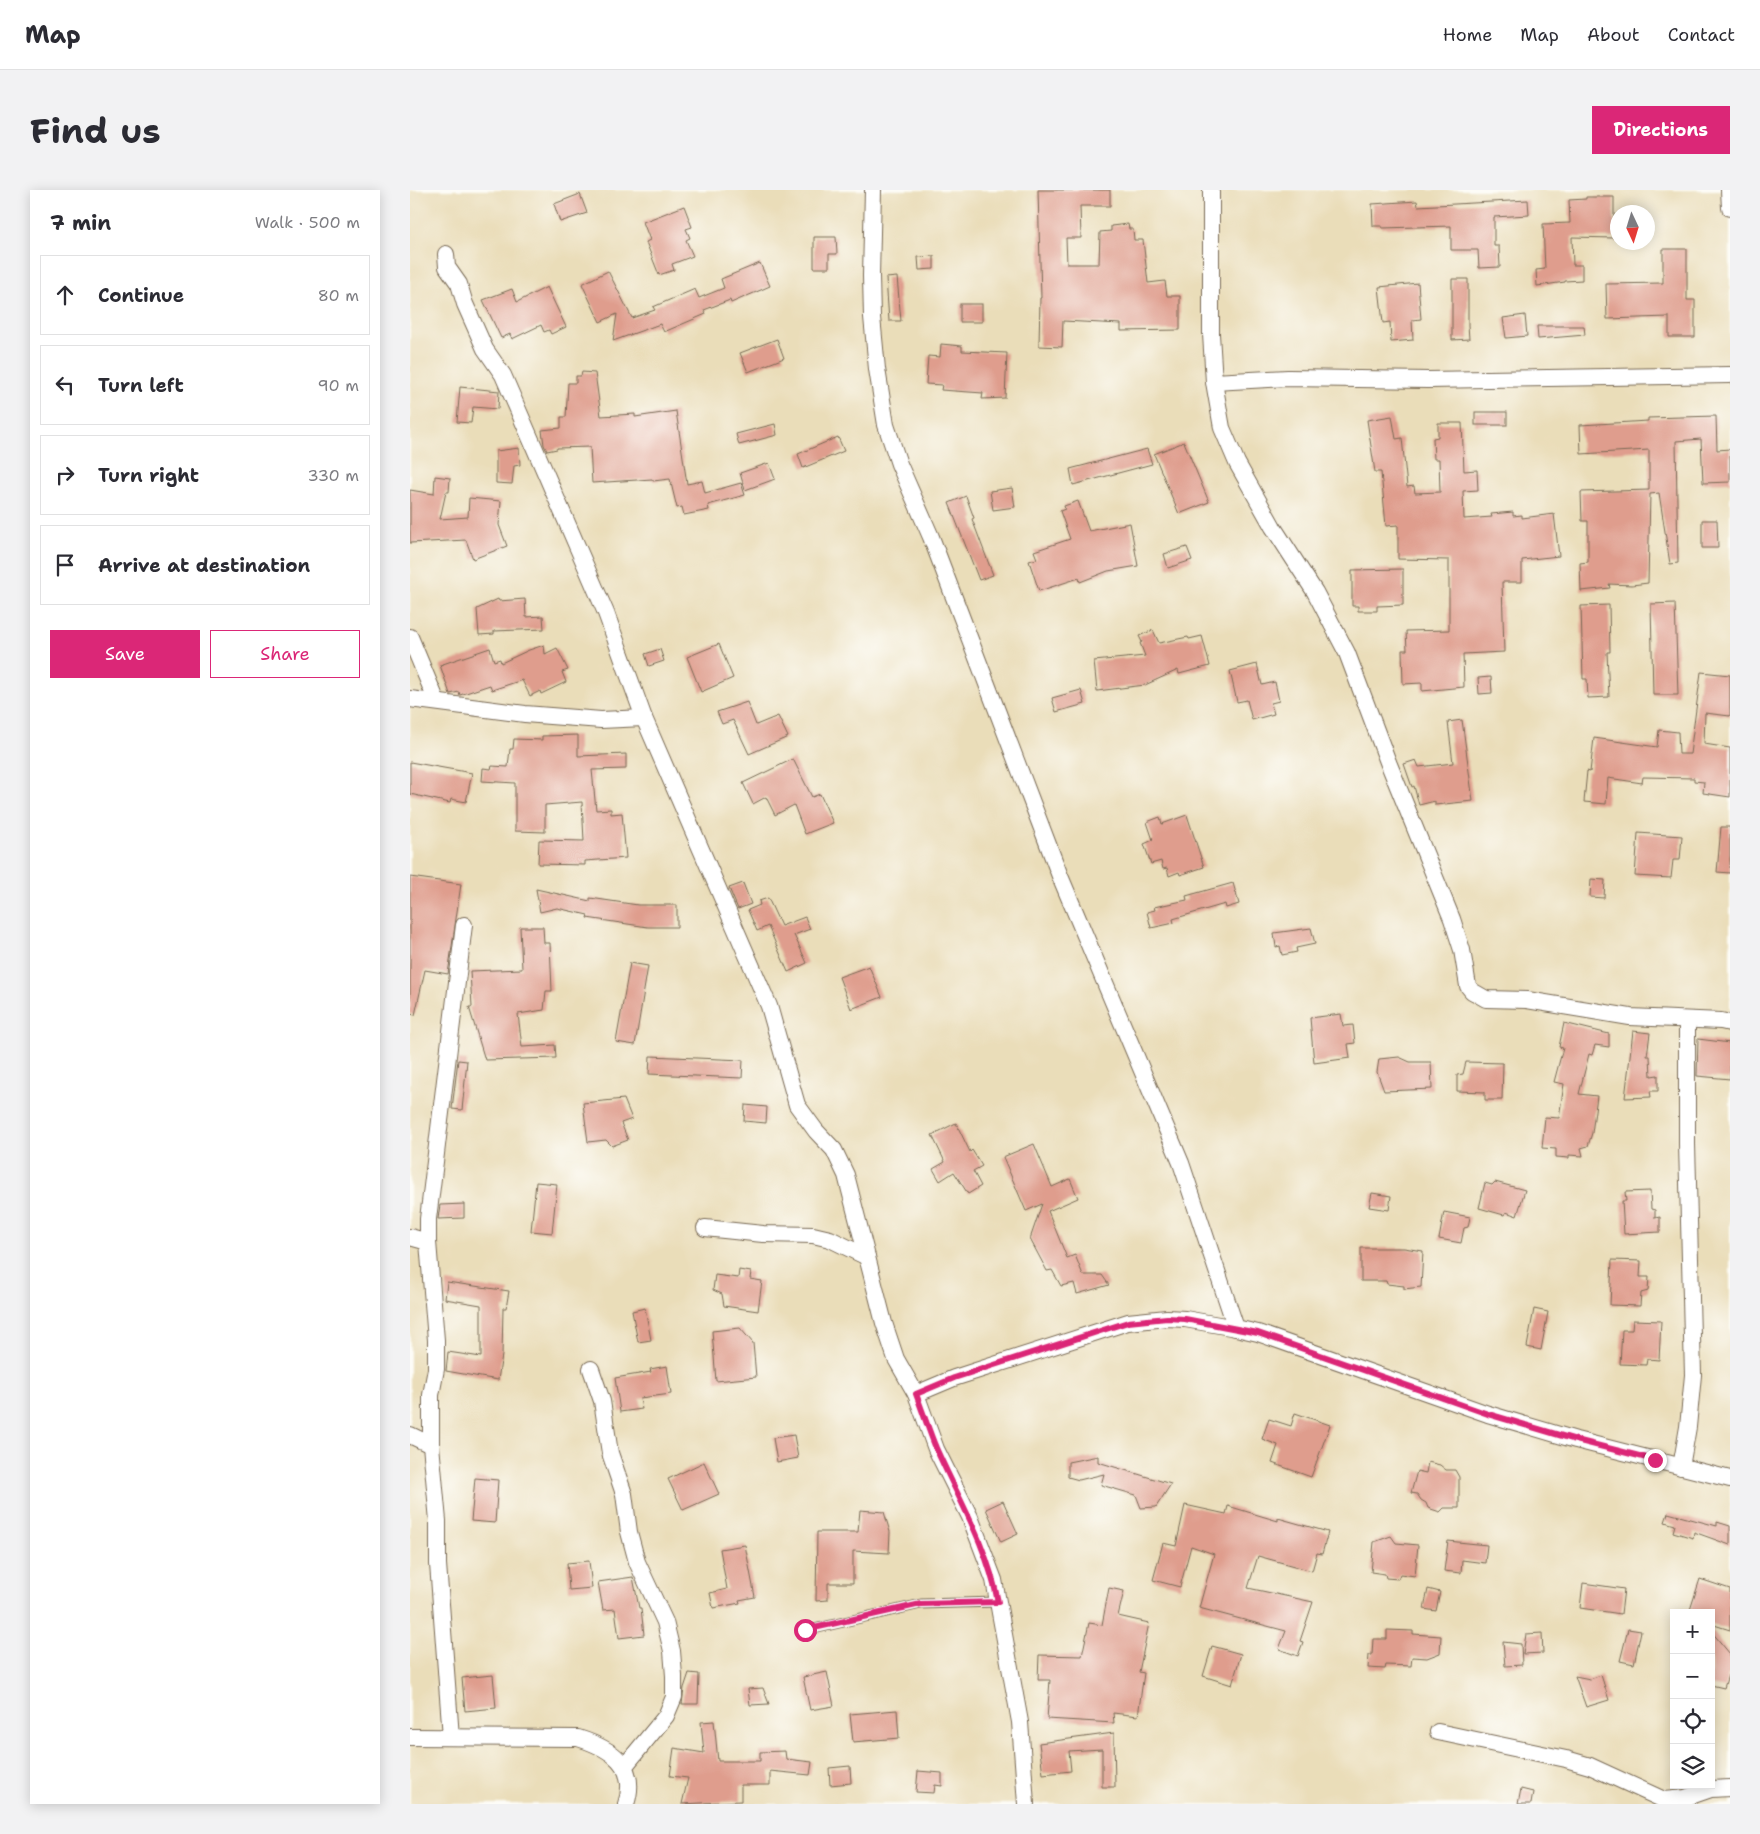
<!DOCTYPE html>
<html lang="en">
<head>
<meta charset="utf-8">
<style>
	body { margin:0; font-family:"Shantell Sans",sans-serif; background:#f2f2f3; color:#2b2b33 }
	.controls { position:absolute; right:15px; bottom:15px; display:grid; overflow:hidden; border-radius:0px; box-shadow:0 2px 12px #0003 }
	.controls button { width:45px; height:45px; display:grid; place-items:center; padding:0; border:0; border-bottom:1px solid #e1e1e2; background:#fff; color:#2b2b33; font:25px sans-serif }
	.compass { position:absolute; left:1200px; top:15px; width:45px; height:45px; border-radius:50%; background:#fff; box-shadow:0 2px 12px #0003; rotate:176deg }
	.stop { position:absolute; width:15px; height:15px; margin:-11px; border:4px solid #db2777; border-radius:50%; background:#fff }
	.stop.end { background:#db2777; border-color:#fff; box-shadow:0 1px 5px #0008 }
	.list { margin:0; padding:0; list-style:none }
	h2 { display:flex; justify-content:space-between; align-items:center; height:65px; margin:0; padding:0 20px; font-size:21px }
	h2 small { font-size:16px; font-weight:400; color:#7c7c81 }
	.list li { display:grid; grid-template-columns:32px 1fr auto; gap:15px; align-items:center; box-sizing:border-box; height:80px; margin:0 10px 10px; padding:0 10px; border:1px solid #e1e1e2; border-radius:0px }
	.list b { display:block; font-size:19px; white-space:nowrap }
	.list em { font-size:16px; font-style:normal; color:#7c7c81 }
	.actions { display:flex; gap:10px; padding:15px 20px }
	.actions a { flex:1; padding:11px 0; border:1px solid #db2777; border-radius:0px; text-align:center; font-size:18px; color:#db2777 }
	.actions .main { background:#db2777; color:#fff }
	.icon { flex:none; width:28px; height:28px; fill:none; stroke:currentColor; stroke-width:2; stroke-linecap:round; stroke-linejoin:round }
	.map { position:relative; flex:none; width:1320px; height:1614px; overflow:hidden; border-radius:0px }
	header { display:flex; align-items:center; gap:30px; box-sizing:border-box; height:70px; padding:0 25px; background:#fff; border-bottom:1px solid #e1e1e2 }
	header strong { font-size:24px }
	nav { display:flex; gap:28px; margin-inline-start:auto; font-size:18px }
	.intro { display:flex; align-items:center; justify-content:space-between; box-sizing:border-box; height:120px; padding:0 30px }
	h1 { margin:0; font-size:35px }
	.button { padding:12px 22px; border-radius:0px; background:#db2777; color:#fff; font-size:18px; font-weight:700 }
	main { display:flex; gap:30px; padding:0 30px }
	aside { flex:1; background:#fff; border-radius:0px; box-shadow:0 2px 12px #0003 }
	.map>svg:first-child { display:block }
</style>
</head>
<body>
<header>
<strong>Map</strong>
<nav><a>Home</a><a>Map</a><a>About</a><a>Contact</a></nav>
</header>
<div class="intro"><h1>Find us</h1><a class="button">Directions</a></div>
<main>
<aside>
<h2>7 min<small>Walk · 500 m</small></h2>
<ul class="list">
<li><svg class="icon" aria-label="ahead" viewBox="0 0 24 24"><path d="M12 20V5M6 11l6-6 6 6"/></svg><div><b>Continue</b></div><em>80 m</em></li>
<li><svg class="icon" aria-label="left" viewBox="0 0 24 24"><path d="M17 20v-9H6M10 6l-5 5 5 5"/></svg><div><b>Turn left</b></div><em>90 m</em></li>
<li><svg class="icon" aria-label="right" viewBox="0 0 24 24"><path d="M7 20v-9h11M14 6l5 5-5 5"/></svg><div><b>Turn right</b></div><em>330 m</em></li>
<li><svg class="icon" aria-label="arrive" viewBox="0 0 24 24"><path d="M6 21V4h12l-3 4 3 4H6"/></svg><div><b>Arrive at destination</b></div></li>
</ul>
<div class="actions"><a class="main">Save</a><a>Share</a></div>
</aside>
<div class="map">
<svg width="1320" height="1614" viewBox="0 0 1320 1614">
	<rect width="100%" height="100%" fill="#fdfcf7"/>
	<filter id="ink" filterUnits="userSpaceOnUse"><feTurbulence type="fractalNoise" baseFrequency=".02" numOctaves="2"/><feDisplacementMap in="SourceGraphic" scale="10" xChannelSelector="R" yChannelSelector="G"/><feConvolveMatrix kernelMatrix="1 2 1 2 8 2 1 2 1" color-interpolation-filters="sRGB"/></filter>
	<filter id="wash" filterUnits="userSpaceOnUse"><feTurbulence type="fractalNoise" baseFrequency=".0096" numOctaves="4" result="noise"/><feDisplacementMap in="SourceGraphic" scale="20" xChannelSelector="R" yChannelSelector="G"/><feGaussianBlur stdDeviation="1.12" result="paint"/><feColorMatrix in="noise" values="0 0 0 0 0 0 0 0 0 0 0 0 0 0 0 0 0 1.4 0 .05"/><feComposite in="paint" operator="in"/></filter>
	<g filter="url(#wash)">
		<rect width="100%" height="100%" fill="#eaddb9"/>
		<g id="blocks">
			<g fill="#df9d8d">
				<path d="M628,0H700V16H670L671,48H656L657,74H689L690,42L701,41V36L718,34L719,39H723L724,50H733L738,93L755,91L757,106H770V140L711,141V134L653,131L652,157L629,156L630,108H631Z"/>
				<path d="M170,4L177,23L150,32L144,14Z"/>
				<path d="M1176,7H1204V48L1162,47L1163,75H1172V90L1155,91V92L1127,96L1126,80L1135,79L1133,34L1160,33L1159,10L1176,9Z"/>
				<path d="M1118,10L1119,25L1084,27V56H1089L1090,77L1069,78L1068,60H1041V36L972,38V36H963L962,14L1007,11L1008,16Z"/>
				<path d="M274,16L282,37L276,39L280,48L276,50L283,66L262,74L264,80L249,85L236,52L240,50L233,32Z"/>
				<path d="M404,47H426L427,64H419V78H404Z"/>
				<path d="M1253,59H1277V110H1285V147H1259V127L1197,129L1196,94L1253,93Z"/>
				<path d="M524,66V79L509,80L508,67Z"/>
				<path d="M350,73L360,96L321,113L320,110L294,120L296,124L254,142L250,134L203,151L207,124L190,132L172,94L198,81L222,128L245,120L243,117L285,99L289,108L314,98L311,89Z"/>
				<path d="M487,87L491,131H479L476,88Z"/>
				<path d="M1042,89H1058V135L1059,149L1042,150Z"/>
				<path d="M1008,93L1011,129L1002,130L1003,150L981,152L980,132L973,133L969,97Z"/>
				<path d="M137,97L156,137L141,144L139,140L134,142L131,135L102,149L100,144L91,148L73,110L102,99L107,112Z"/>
				<rect x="550" y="114" width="22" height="18"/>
				<path d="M1115,125L1117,146L1096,148L1093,128Z"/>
				<path d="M1127,136H1174L1175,145L1128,149Z"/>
				<path d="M367,149L374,168L338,182L330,163Z"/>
				<path d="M531,154L552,156V161L597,163L595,208L572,209L573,203L531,200L532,195L516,194L518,166L530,167Z"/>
				<path d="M172,182L185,183L191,226L225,224V227L266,221L277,294L292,291L295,303L331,293L335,305L298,315L299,320L274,325L272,317L267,318L260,289L243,291L242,289L182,293L180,257L147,258V259L137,261L134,255L132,240L151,238V227H156L158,193H166V186H171Z"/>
				<path d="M50,197L89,201L88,219L63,217L61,233L47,232Z"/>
				<rect x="1065" y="222" width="32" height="13"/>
				<path d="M982,226L986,249L992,248L997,297L1004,296L1005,303L1030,302L1029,269H1024L1023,248L1028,247V233H1052L1054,281L1067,280L1068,300L1053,301L1054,329L1082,327L1081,324L1103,322V326L1112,325V328L1144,324L1149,366L1112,370V392H1092L1094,462L1053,464L1054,497L1012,501V493L993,494L992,460H997L996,441L1039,440V370L988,369V335L976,336L971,282H965L957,230Z"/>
				<path d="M1306,226L1307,260L1320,259V292L1293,293L1291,249L1266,251L1268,373L1260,374L1249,303L1240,304L1238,393L1222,395L1199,394L1200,398L1171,401L1170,373L1178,372V331H1172L1171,302L1239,300V260L1171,264L1170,235L1238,231V228Z"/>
				<path d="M365,234L367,245L329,255L326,244Z"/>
				<path d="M428,247L434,261L393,278L388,264Z"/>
				<path d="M774,252L799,312L769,324L744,264Z"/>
				<path d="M109,258L110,275L104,276L102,294L86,293V261Z"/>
				<path d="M737,259L742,274L663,295L660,279Z"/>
				<path d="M359,273L365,289L335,300L330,283Z"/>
				<path d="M25,286L40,288L39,302H36L30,329L58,327L59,308L91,311L89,335L97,356L63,369L56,350L0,353V300L24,304Z"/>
				<path d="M602,298L605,317L583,320L580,301Z"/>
				<path d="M556,306L564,328L562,329L583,385L569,390L539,313Z"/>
				<path d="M668,311L679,341L720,333L728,376L698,381L670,392L669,388L629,401L619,371L627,369L624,361L660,349L650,321L655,319L654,316Z"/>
				<path d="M1292,330H1307L1308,358H1292Z"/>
				<path d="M777,357L782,370L758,378L754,364Z"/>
				<path d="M993,379V415L967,416V421H948V416H942V380Z"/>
				<path d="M88,409L89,411L115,409L116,427L133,426L134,439L84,441V444L69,445L67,419Z"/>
				<path d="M1265,413L1268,505H1243L1241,414Z"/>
				<path d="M1199,415L1200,462H1197L1199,507L1178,508L1177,489H1173L1171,416Z"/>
				<path d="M743,440L749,453L778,447L779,449L792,446L800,476L769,484L768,480L735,495L687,501L684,471L735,466L730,453L732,452L729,446Z"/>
				<path d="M309,454L323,488L291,502L277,467Z"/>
				<path d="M134,455L135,464L147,458L158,480L152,482L156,492L131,504L130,501L120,506L112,490L82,500L80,495L50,505L49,502L40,504L30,475L80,458L84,471L90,469L91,473L119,460Z"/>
				<path d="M250,459L254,471L239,476L235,464Z"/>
				<path d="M847,474L852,495L865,492L869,511L861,513L864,524L842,530L837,510L827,512L820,481Z"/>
				<path d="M1291,482L1320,485V526L1295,523L1294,554L1320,558V607L1293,603L1294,592L1284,591V588L1233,587L1232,593L1198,588L1196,614L1174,612L1177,581L1180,582L1184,548L1247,557L1249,540L1268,542L1269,564H1280Z"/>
				<path d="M1081,487L1082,503L1069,504L1068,488Z"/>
				<path d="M671,500L675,514L646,522L642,508Z"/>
				<path d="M337,512L346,535L368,526L378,547L339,564L323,530L312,534L307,522Z"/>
				<path d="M1052,530L1063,611L1025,615V611L1009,615L1004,596L1002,597L994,574L1006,570L1009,577L1043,573L1038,532Z"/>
				<path d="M168,545V566L216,564V579L182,580L186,620L201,619V624L212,623L216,668L175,671V675L128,674L129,650L174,651L172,612L135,615V642L105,641V593L72,591L73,578L81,579L82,576L98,577L100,559H103L104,549L132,550V546Z"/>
				<path d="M383,569L402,607L410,604L423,633L395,644L384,615L365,625L356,607L343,614L333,593Z"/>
				<path d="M0,572L62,583L56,612L41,609L40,613L0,604Z"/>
				<path d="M777,625L794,677L770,685L769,682L759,686L757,678L753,679L751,671L741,674L734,654L743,650L737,632L750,627L752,634Z"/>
				<path d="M1311,637H1320V683L1307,682Z"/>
				<path d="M1228,643L1272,646L1270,670H1263L1261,688L1225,686Z"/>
				<path d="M0,687L51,694L38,784L15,780L5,825L0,824Z"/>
				<path d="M1181,689L1195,690L1194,708L1180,707Z"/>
				<path d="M333,693L341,714L328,719L319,698Z"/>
				<path d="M823,693L829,714L816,718L815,714L763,729L764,733L741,738L737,722L745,720L744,717L777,710L776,706Z"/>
				<path d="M126,699L180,711V708L228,715H267V737H238L177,728L178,725L147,718L130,722Z"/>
				<path d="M358,708L371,736L395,727L400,739L384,745L397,773L378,782L358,736L347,741L338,720L350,715L349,711Z"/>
				<path d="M110,737H133L134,753H140L142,801H136L134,820L108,824L112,857L145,855L146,868L75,870L59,817H62L60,781L112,779Z"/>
				<path d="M901,738L905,754L886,758L887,762L872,765L870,756L866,757L864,743Z"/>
				<path d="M220,773L238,776L225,855L206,852Z"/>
				<path d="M459,776L472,807L441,819L429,787Z"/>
				<path d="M931,824L933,836L943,835L945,853L938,854L940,868L904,873L900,828Z"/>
				<path d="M1154,833L1199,844V857L1185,855L1182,865L1179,864L1169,904L1187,906L1182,943L1178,956L1171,958L1173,966L1159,965V968L1146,967V959L1132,958L1135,927L1149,928L1154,894L1144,892L1153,858L1149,857Z"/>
				<path d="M1223,841L1240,843L1237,866H1240L1241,886L1248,885V901H1240L1241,907L1215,908Z"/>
				<path d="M1288,849L1320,853V889L1287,886Z"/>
				<path d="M240,866L333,870L332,888L239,884Z"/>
				<path d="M989,867L1000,872H1021L1022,899L974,901L967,882L969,869Z"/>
				<path d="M48,870L57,871L52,920L42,919Z"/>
				<path d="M1056,872L1093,873L1092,910H1075V902L1047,901V885L1053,884Z"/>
				<path d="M214,909L222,929L211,933L218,950L202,956L196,950L178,952L173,913Z"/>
				<path d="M335,915L357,917L356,933L334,931Z"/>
				<path d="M546,933L560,962L562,960L572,976L563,981L571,996L558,1004L544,982L530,991L523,979L535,972L522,945Z"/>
				<path d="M624,954L642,997L660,989L668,1008L638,1021L657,1068L665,1065L673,1085H692L699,1095L667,1104L664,1093L651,1096L642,1080L637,1081L620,1049L632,1014L616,1021L593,967Z"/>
				<path d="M126,992L147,994L142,1043L121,1041Z"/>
				<path d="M1085,992L1115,1000L1107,1026L1096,1022L1094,1025L1069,1018L1075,993L1082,995Z"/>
				<path d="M1240,1001L1241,1019L1245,1020V1028L1250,1027V1042L1214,1044L1212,1011H1216L1215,1002Z"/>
				<path d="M962,1003L981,1006L979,1020L959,1017Z"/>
				<path d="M54,1014V1028L28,1029L30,1015Z"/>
				<path d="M1034,1022L1060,1027L1058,1037L1054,1038L1051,1053L1029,1049Z"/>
				<path d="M951,1058H994L1013,1061L1011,1097L994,1099V1096L977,1094L976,1091H951Z"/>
				<path d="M1202,1070L1231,1071L1230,1087H1239L1238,1101L1231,1103L1230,1116L1200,1115Z"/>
				<path d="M329,1080L341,1082L340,1089L352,1091L348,1121L314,1116L312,1104L303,1100L305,1085L328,1088Z"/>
				<path d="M37,1092L99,1101L96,1118H93L92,1165L88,1190L36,1181L38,1162L71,1167V1115L35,1109Z"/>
				<path d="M235,1118L241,1150L228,1152L222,1121Z"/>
				<path d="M1124,1119L1138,1122L1131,1160L1117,1157Z"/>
				<path d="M1223,1130L1251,1131L1249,1170L1237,1169L1236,1175L1210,1174L1212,1140H1222Z"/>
				<path d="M330,1138L343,1153L346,1187L306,1191L302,1141Z"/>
				<path d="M257,1176L261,1204L230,1208L232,1219L210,1222L205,1188L241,1182L240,1179Z"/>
				<path d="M885,1223L920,1235L901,1287L862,1273L868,1255L852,1249L859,1229L881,1236Z"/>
				<path d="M384,1245L388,1268L367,1272L363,1248Z"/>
				<path d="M688,1266V1272L761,1294L746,1317L731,1318L726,1305L691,1295L694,1284L669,1290L658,1287V1272Z"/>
				<path d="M294,1272L309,1304L273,1320L258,1289Z"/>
				<path d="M1018,1272L1030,1275L1036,1280H1045L1049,1287V1318H1034L1030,1322L1018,1318L1016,1313L1011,1310L1007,1304L1001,1303L1007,1281L1016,1283Z"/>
				<path d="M65,1288L88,1290L85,1333L61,1331Z"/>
				<path d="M593,1311L608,1344L591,1352L576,1319Z"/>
				<path d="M775,1315L816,1324L818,1316L868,1331V1328L918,1342L912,1364L907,1363L902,1381L848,1366L838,1398L903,1412L890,1451L893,1452L888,1466L869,1459L876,1441L789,1418L804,1364L781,1356L770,1397L743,1390L753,1353L766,1356Z"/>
				<path d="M450,1320L474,1322L480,1342L479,1363L443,1361V1393H418V1410L406,1411L407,1342H448Z"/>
				<path d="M1258,1323L1307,1336V1332L1320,1336V1355L1284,1342L1283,1348L1263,1342L1265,1335L1255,1332Z"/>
				<path d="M981,1346L986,1353L1008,1355L1005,1386L990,1384L988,1389L976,1388L975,1384L961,1382L964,1352Z"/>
				<path d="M1038,1351L1077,1355L1075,1373L1052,1370L1051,1383L1034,1381Z"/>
				<path d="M335,1355L345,1407L329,1410L330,1413L303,1418L300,1403L317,1399L310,1359Z"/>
				<path d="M179,1371L182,1398L159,1400L157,1373Z"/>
				<path d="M223,1387L229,1418H231L234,1445L209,1448L205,1419L193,1420L188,1392Z"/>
				<path d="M1290,1389L1320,1399V1440L1301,1434V1423H1279Z"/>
				<path d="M1173,1393L1214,1399L1211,1424L1170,1418Z"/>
				<path d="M699,1398L714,1401L708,1426L739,1433L729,1482L734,1483L728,1526L703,1523L704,1533L637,1529L640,1490H628L629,1465L672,1466L679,1433L692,1435Z"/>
				<path d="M1018,1399L1030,1402L1026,1421L1014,1419Z"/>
				<path d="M1218,1439L1231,1441L1224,1474L1210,1471Z"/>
				<path d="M977,1440L1003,1441V1444L1031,1446L1030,1463L1017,1468L1002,1467L1001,1476L976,1475L975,1479L958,1478L959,1465H962L963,1449H977Z"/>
				<path d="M1301,1441L1320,1464V1485H1318L1314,1498L1301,1495Z"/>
				<path d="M1132,1443L1133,1463L1113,1464L1116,1444Z"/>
				<path d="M1093,1452L1111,1454L1112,1475L1095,1476Z"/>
				<path d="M802,1456L831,1464L822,1495L793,1486Z"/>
				<path d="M417,1482L424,1516L400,1520L393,1487Z"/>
				<path d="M279,1483L289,1484L288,1514H272L274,1498Z"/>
				<path d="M83,1485L86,1518L55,1521L52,1488Z"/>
				<path d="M1191,1485L1199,1510L1176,1517L1165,1486L1180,1489Z"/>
				<path d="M353,1498L359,1514L340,1515L338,1499Z"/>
				<path d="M487,1520L489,1548L443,1552L440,1524Z"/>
				<path d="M304,1531L308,1571H350V1562L375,1561L376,1569L402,1572L400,1585L360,1581V1595H331V1611L272,1614L278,1588L260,1586L264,1558L294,1563L291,1532Z"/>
				<path d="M704,1543L705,1597H692V1559L659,1561L661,1581L633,1584L629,1553Z"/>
				<path d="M440,1576L441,1593L420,1595L419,1578Z"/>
				<path d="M508,1581L532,1583V1596L525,1595L524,1603L506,1602Z"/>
				<path d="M1111,1599L1123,1602L1121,1614H1108Z"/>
			</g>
		</g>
	</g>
	<g filter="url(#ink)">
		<use href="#blocks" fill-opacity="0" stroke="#786954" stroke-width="1"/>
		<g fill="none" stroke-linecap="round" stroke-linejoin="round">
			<defs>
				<path id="service" d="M395,1441L511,1414L588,1412"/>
				<g id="minor">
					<path d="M463,0L461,86L462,127L467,179L476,235L489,274L521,347L650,686L771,973L826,1138L848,1143L1078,1224L1166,1250L1320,1289"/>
					<path d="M801,0V144L804,192L878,188L1018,190L1320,185"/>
					<path d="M1319,0L1320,18"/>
					<path d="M36,64L37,77L49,94L55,114L75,159L93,185L196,423L234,528L359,816L387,915L406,941L424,960L436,985L474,1133L486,1169L506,1204L526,1259L560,1327L584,1390L610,1532L616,1614"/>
					<path d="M804,192L812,238L827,273L863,337L905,402L937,463L978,572L1042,729L1052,760L1058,796L1062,801L1076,809L1117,810L1220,827L1311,831L1320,833"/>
					<path d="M0,447L27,512"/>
					<path d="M0,509L115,524L191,530L234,528"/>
					<path d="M295,1038L353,1044L403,1045L420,1049L457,1067"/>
					<path d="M0,1047L18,1052"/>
					<path d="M181,1179L192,1211L200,1263L214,1304L219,1342L227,1372L255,1432L262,1461L264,1486V1507L256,1526L214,1577"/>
					<path d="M506,1204L544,1188L718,1132L757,1128L775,1129L826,1138"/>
					<path d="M0,1245L21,1255"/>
					<path d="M1271,1277L1278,1237L1283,1185L1277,954V830"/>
					<path d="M1028,1542L1156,1569L1180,1576L1254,1610L1275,1608L1301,1599L1320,1598"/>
					<path d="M0,1547L168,1548C200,1558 229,1575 216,1614"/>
					<path d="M41,1547L28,1374V1331L21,1255V1205L26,1179V1150L18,1052V1029L54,735"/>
				</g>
			</defs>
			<use href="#service" stroke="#786954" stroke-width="11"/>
			<use href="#minor" stroke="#786954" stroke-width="18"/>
			<use href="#service" stroke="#fff" stroke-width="9"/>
			<use href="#minor" stroke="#fff" stroke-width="16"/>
		</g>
	</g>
	<g fill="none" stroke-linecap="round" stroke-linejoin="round" filter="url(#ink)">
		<path stroke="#db2777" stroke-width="6" d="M395,1440L511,1414L588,1412C577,1355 549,1310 526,1258C519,1241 513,1222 506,1204L544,1188L718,1132L757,1128L775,1129L848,1143L1078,1224L1166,1250L1245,1270"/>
	</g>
</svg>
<div class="controls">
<button>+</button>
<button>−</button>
<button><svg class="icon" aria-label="locate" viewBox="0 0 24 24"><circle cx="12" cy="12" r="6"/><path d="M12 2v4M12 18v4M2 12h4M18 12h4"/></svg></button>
<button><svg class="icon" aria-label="layers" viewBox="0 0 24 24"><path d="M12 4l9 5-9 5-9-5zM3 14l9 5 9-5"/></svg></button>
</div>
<svg class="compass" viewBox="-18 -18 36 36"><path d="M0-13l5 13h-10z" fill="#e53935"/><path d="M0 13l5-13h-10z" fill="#7c7c81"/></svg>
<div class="stop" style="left:395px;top:1440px"></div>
<div class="stop end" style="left:1245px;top:1270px"></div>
</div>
</main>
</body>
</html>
